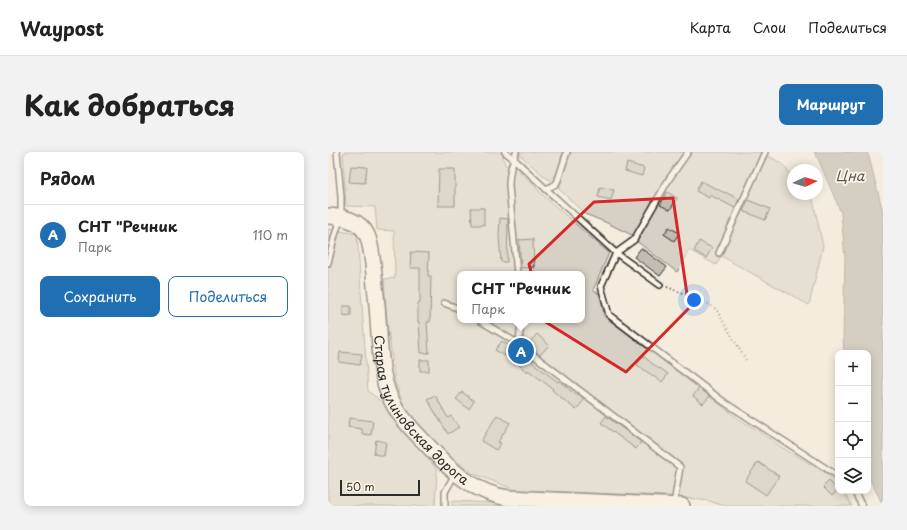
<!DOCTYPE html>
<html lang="ru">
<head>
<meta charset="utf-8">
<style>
	body { margin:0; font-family:"Playpen Sans",sans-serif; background:#f2f2f2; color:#222 }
	.controls { position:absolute; right:12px; bottom:12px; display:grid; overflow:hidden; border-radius:8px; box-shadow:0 2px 10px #0003 }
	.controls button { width:36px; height:36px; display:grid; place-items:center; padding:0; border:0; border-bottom:1px solid #e0e0e0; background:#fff; color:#222; font:20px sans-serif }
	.compass { position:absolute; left:459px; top:12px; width:36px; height:36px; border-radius:50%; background:#fff; box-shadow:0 2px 10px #0003; rotate:86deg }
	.scale { position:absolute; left:12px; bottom:10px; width:80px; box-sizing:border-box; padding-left:4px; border:2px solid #2b2b2b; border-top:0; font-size:11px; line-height:14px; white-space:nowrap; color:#2b2b2b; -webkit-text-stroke:3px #fcf5e5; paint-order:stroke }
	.you { position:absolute; left:366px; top:148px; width:14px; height:14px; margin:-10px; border:3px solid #fff; border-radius:50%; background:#1a73e8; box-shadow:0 0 0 6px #1a73e833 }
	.badge { display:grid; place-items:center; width:26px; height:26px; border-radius:50%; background:#1f6fb2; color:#fff; font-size:13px; font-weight:700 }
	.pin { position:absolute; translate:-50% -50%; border:2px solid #fff; box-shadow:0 1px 4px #0006 }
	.popup { position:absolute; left:129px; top:119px; width:128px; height:52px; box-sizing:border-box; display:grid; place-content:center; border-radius:8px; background:#fff; filter:drop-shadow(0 1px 3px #0005); font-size:13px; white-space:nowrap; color:#767676 }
	.popup b { font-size:15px; color:#222 }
	.popup::after { content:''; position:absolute; left:50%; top:100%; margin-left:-8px; border:8px solid transparent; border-top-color:#fff }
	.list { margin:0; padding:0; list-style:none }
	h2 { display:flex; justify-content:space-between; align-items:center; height:52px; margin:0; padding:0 16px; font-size:17px }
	h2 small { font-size:13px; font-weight:400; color:#767676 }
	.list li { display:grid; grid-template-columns:26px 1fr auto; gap:12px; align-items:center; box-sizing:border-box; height:60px; padding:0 16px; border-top:1px solid #e0e0e0 }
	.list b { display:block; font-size:15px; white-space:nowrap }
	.list p { margin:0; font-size:13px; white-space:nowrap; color:#767676 }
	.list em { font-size:13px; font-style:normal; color:#767676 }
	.actions { display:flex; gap:8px; padding:12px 16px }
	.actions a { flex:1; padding:9px 0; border:1px solid #1f6fb2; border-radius:8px; text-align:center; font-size:14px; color:#1f6fb2 }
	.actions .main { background:#1f6fb2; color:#fff }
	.icon { flex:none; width:22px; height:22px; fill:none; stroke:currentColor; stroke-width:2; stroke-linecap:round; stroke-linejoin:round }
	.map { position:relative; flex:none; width:555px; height:354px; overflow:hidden; border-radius:8px }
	header { display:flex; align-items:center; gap:24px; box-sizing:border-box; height:56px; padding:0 20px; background:#fff; border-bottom:1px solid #e0e0e0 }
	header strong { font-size:19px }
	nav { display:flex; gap:22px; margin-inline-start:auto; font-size:14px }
	.intro { display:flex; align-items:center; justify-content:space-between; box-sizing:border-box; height:96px; padding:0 24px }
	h1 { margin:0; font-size:28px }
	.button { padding:10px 18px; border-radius:8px; background:#1f6fb2; color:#fff; font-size:14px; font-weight:700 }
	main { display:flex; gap:24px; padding:0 24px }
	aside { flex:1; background:#fff; border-radius:8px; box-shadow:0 2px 10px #0003 }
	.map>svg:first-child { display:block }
</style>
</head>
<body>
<header>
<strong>Waypost</strong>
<nav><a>Карта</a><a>Слои</a><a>Поделиться</a></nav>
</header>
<div class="intro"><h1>Как добраться</h1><a class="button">Маршрут</a></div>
<main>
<aside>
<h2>Рядом<small></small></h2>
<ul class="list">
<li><span class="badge">A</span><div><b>СНТ &quot;Речник</b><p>Парк</p></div><em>110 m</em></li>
</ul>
<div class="actions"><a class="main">Сохранить</a><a>Поделиться</a></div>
</aside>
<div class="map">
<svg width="555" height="354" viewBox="0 0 555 354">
	<rect width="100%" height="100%" fill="#f4edde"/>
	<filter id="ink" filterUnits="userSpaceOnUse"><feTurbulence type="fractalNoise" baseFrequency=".025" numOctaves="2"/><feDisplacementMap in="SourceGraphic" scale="8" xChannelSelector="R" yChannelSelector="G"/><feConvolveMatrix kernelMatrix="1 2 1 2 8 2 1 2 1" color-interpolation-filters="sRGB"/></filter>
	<g filter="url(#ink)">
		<g fill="#d6d1c4" stroke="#807e78" fill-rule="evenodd">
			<path d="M16,0H174L177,13L188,15L218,46L281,101L265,138L273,143L276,164L411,267L429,278L453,295L498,321L510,333V339H515L524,354H397L381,349L342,344L188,338L141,320L142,318L126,308L97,280L83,264L76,254L67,230L59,168L56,127L67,126L66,79L49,78L47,55L18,54L15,2ZM132,122H254V168H132Z"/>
			<path d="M192,0H235L229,20L223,29L217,25L192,3Z"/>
			<path d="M242,0H434L454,12L465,25V42H480L485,48L495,94L481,153L393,104L388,113L361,98L349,120L307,88L308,85L277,70L257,62L231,37Z"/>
			<path d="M0,77L29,82L40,239L54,250L109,318L107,354H0Z"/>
			<path d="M124,349L223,354H124Z"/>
		</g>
		<path fill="#afaaa0" stroke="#7a7771" d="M486,0H539L541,5L555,60V353L540,324V201H516L515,184L517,106L513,61L491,9Z"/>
		<g fill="#c2bdb1" stroke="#2b2b2b">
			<path d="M299,11L316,16L314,24L297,19Z"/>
			<path d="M23,14L39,15L37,31L21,30Z"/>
			<path d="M111,17H127V54H110Z"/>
			<path d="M373,29L397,41V40L411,47L407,56L382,43L381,46L368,39Z"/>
			<path d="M272,35L286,38L283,48L270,45Z"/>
			<path d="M339,40L349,46L342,58L332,53Z"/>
			<path d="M420,48L442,57L437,68L415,59Z"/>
			<path d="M143,56H156V73H144Z"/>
			<path d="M172,66L180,67L179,110H173L171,84Z"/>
			<path d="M341,75L351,81L346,89L336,82Z"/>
			<path d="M205,87L206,115L193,116L191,88Z"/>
			<path d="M371,89L384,96L378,106L366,99Z"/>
			<path d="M313,96L339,115L332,124L306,105Z"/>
			<path d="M83,100L101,101L100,124H103L102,170H99L101,201H93L91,170H90V151H92V116H82Z"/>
			<path d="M15,154H23V164L15,163Z"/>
			<path d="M209,182L221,193L212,203L203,196L205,194L202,190Z"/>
			<path d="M174,189L183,195L177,204L167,198Z"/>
			<path d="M12,200L34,202L32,213L11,210Z"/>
			<path d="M198,203L206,208L204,210L205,211L230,230L231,229L248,243L249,242L256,248L248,258L224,238L225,237L200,218L199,220L191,213Z"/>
			<path d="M315,204L331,217L332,216L340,222L334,230L309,213Z"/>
			<rect x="92" y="208" width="9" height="11"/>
			<path d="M371,236L382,244L375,252L365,244Z"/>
			<path d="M134,240L146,249L141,257L128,247Z"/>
			<path d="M107,243L120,266L123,264L131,275L120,282L99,247Z"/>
			<path d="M169,263L182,271L170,290L173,291L168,298L153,289Z"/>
			<path d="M278,264L313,290L308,297L273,271Z"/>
			<path d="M21,266L45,269L43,283L34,282V277L20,275Z"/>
			<path d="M48,288L58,290L56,304L46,302Z"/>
			<path d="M430,310L451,324L438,343L417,329Z"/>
			<path d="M501,329L510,338L504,344L495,335Z"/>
		</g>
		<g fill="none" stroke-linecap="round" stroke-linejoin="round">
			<defs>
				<g id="lane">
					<path d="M177,0L186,7L218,37L288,101L273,134L281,163L396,250L510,324"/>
					<path d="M188,0C184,13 181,19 181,34L189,122"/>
					<path d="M218,37L228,32L230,28L239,0"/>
					<path d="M391,101L437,0"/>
					<path d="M0,111L7,83L13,65V45L9,0"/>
					<path d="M332,133L288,101L306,88L341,27L360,0"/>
					<path d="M116,151L132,157"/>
					<path d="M151,168L191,192"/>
					<path d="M193,168L191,192L352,315L346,352"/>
					<path d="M526,339L534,354"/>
					<path d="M117,354V340L127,322"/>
				</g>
				<g id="secondary">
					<path id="s1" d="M0,64C15,65 32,68 39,83C44,94 46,121 47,134C49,150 50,166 51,182C53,206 53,231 66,253C75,270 94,287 107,301C128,323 149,341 180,346L354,354"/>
				</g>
			</defs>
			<use href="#lane" stroke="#2b2b2b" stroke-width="8"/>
			<use href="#secondary" stroke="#2b2b2b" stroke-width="18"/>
			<path stroke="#2b2b2b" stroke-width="2" stroke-dasharray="1 3" stroke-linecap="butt" d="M339,135L375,149L388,157L419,210"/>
			<use href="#lane" stroke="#fcf5e5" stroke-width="5"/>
			<use href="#secondary" stroke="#fcf5e5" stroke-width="15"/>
		</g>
	</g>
	<path d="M0 0H555V354H0ZM345,46L361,156L298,220L216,169L201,112L266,50Z" fill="#f4edde" fill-opacity=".55" fill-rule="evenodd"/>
	<path fill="none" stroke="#d62828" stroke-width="3" stroke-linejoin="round" d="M345,46L361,156L298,220L216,169L201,112L266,50Z"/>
	<g text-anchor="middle" stroke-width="3.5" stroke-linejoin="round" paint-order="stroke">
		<g font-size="13" fill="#2b2b2b" stroke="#fcf5e5">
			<text dy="5" stroke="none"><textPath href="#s1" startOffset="236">Старая тулиновская дорога</textPath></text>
		</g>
		<g font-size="14" font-style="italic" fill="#595754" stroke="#fcf5e5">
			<text x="522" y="29">Цна</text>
		</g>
	</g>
</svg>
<div class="controls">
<button>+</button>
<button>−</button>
<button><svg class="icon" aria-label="locate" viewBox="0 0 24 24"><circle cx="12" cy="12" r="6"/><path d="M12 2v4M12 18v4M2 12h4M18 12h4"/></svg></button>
<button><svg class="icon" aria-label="layers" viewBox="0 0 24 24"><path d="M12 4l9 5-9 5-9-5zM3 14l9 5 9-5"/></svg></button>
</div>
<svg class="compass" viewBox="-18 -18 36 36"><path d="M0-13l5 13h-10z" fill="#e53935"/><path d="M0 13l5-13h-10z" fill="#767676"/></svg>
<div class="scale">50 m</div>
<div class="you"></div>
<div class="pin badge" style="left:193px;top:199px">A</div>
<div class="popup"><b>СНТ &quot;Речник</b>Парк</div>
</div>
</main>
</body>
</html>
